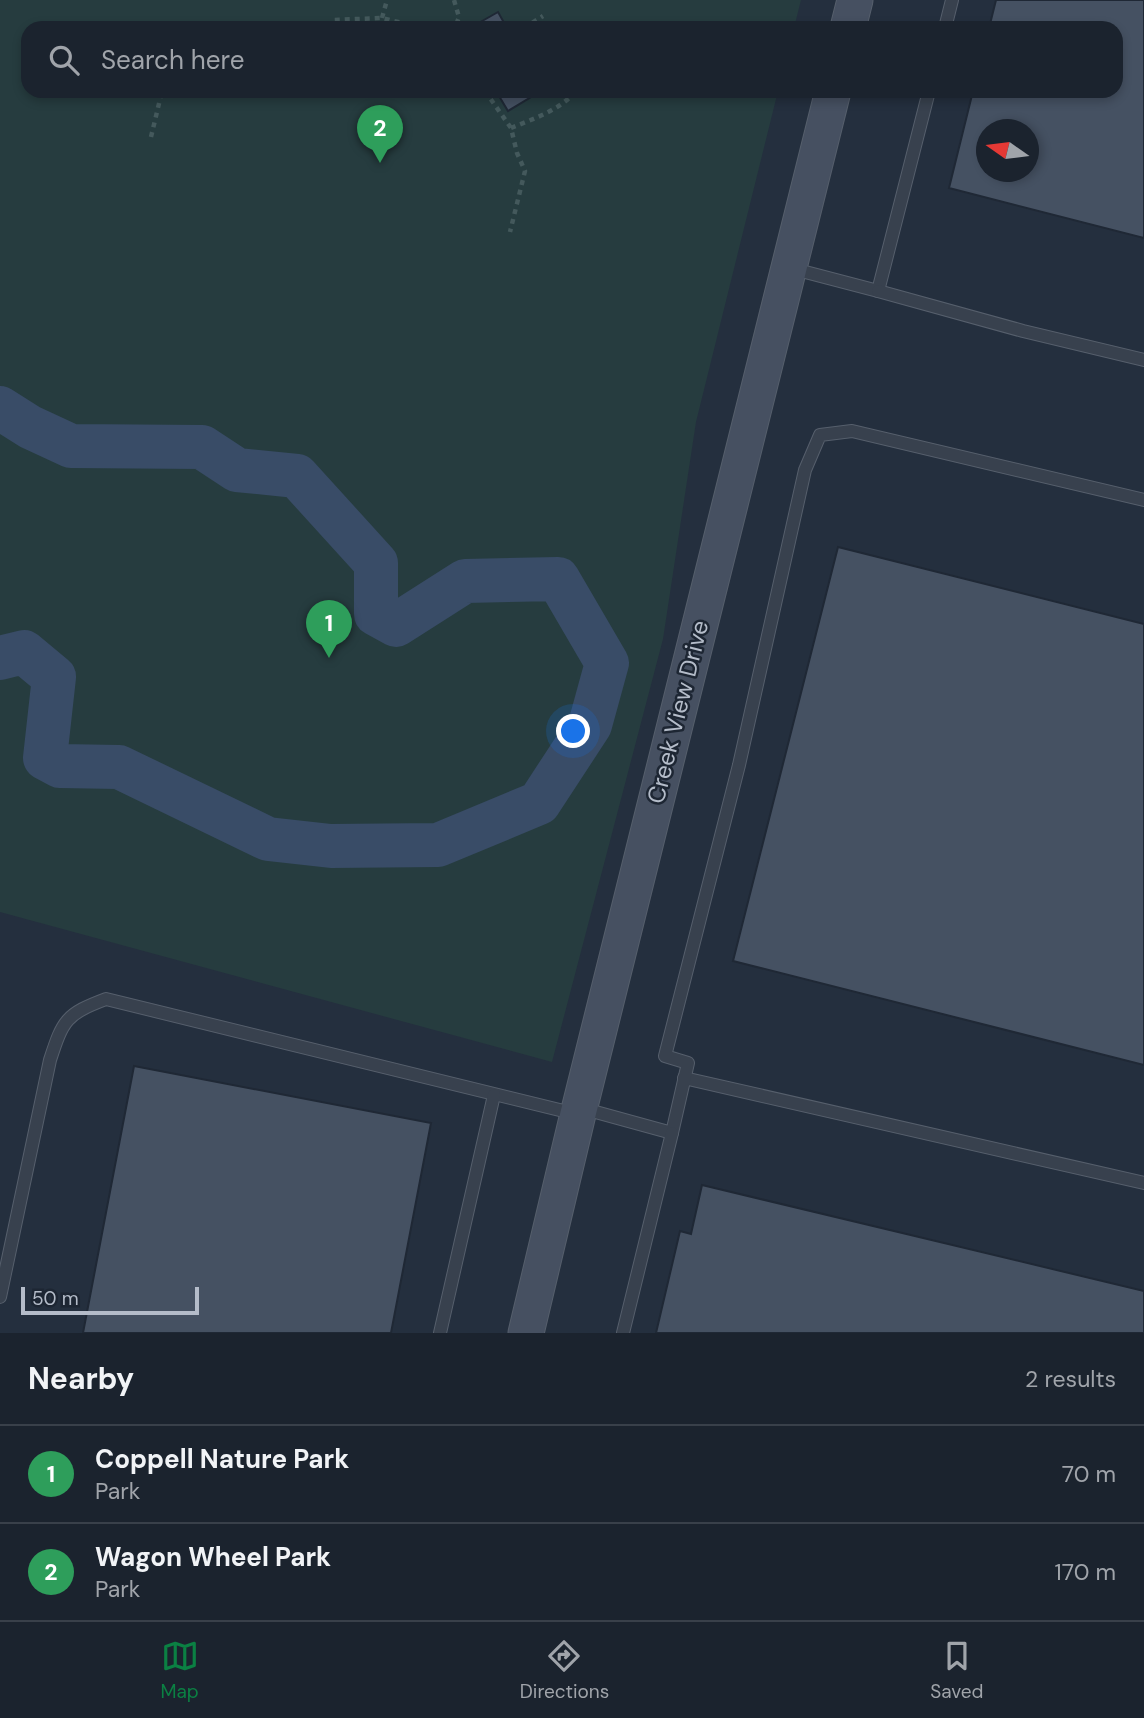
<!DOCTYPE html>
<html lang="en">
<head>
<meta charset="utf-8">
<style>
	body { margin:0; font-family:"DM Sans",sans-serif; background:#242b36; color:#f1f3f6 }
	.compass { position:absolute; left:976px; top:119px; width:63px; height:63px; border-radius:50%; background:#1b232e; box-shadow:0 4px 10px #0003; rotate:284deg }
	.scale { position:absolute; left:21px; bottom:18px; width:178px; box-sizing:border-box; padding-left:7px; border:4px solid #b4bcc9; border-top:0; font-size:19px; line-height:24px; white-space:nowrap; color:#b4bcc9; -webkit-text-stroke:5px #1d2633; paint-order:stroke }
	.you { position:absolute; left:574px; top:732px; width:24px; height:24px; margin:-18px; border:5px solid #fff; border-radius:50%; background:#1a73e8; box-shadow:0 0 0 10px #1a73e833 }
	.badge { display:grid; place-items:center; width:46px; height:46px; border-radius:50%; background:#0b8043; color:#fff; font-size:23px; font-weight:700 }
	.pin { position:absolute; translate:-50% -58px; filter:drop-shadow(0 2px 4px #0008) }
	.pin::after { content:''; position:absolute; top:37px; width:24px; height:21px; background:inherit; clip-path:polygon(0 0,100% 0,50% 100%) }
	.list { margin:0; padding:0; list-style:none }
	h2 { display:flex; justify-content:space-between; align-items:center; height:91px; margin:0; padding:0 28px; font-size:30px }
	h2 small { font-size:23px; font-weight:400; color:#a0a4aa }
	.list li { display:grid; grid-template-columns:46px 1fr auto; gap:21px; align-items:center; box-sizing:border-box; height:98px; padding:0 28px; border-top:2px solid #39404a }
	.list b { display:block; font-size:26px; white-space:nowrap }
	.list p { margin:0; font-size:23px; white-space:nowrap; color:#a0a4aa }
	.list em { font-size:23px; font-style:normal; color:#a0a4aa }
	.icon { flex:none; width:38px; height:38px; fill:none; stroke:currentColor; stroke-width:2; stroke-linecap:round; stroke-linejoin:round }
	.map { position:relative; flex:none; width:1144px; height:1333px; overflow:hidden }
	.search { position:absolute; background:#1b232e; box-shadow:0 4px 10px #0003; left:21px; right:21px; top:21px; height:77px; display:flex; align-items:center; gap:18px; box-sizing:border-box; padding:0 24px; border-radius:21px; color:#a0a4aa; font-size:26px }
	.sheet { height:287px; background:#1b232e }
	nav { display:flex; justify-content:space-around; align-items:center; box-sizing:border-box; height:98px; border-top:2px solid #39404a; background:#1b232e; font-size:19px; color:#a0a4aa }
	nav a { display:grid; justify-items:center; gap:4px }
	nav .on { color:#0b8043 }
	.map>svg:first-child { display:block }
</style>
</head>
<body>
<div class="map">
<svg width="1144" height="1333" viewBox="0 0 1144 1333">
	<rect width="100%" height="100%" fill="#242f3e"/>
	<path fill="#263c3f" d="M0,0H801L794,28H28V91H778L696,422L663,639L552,1062L0,912Z"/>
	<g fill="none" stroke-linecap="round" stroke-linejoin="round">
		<path stroke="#394c67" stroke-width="44" d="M0,408L30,427L71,446L202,447L237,470L297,476L376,563V614L396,625L465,581L558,579L607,663L590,725L539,803L438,845L331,846L268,839L119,767L60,766L45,758L54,677L24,652L0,658"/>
	</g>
	<g fill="#455162" stroke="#1f2835" stroke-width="2" fill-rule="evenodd">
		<path d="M996,0H1144V238L949,188L973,91H1116V28H989ZM986,130H1028V172H986Z"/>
		<path d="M498,12L507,28H470Z"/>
		<path d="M496,91H541L508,111Z"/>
		<path d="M838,547L1144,624V1065L733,961Z"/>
		<path d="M134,1066L431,1123L391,1333H83Z"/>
		<path d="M702,1185L1144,1291V1333H656L680,1231L691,1234Z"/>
	</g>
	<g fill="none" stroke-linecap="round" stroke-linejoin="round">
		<defs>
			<g id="lane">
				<path d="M945,28L952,0"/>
				<path d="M790,268L878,291L929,91"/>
				<path d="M878,291L1023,331L1144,360"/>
				<path d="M684,1078L1144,1183"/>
				<path d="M581,1108L672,1133L688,1063L665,1056L739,765L805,470L820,435L852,431L1144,500"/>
				<path d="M0,1297L50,1060C63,1020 66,1014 106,999L576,1114"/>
				<path d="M440,1333L494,1095"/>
				<path d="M623,1333L672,1133"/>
			</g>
			<g id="secondary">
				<path d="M848,28L855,0"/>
				<path d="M526,1333L578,1114L833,91"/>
			</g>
		</defs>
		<use href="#lane" stroke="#565f6c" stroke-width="14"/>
		<use href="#secondary" stroke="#565f6c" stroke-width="37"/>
		<g stroke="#44595c" stroke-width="4.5" stroke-dasharray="5 5" stroke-linecap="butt">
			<path d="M454,0L459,17L455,28"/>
			<path d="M382,18L387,0"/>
			<path d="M331,28L333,20L382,18L422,28"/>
			<path d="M524,28L543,16"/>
			<path d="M286,91L294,93L300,91"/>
			<path d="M485,91L511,128L517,153L525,171L510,232"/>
			<path d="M511,128C533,119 560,110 576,91"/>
			<path d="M151,137L162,91"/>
		</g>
		<use href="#lane" stroke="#38414e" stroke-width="12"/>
		<use href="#secondary" stroke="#465061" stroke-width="35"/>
	</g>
	<g text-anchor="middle" stroke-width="5" stroke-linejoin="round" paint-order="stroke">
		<g font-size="24" fill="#b4bcc9" stroke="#1d2633">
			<text transform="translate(678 712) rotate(-76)" y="8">Creek View Drive</text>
		</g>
	</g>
</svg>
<svg class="compass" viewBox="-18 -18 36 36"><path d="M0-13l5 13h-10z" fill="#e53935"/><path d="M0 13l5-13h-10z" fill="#a0a4aa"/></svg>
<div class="scale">50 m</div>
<div class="you"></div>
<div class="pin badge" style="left:329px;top:658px;background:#2e9e5b">1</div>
<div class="pin badge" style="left:380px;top:163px;background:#2e9e5b">2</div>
<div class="search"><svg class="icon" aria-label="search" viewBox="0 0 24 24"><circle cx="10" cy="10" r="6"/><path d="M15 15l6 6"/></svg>Search here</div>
</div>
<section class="sheet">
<h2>Nearby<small>2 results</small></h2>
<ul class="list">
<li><span class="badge" style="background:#2e9e5b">1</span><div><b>Coppell Nature Park</b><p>Park</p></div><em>70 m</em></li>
<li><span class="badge" style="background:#2e9e5b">2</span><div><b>Wagon Wheel Park</b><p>Park</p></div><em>170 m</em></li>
</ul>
</section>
<nav>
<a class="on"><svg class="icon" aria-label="map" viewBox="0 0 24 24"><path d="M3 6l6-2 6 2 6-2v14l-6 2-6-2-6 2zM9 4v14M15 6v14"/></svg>Map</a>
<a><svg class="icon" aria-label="directions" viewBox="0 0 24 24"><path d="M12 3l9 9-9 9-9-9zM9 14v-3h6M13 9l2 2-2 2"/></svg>Directions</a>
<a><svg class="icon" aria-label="saved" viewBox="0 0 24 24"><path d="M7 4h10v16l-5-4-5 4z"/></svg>Saved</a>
</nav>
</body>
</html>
